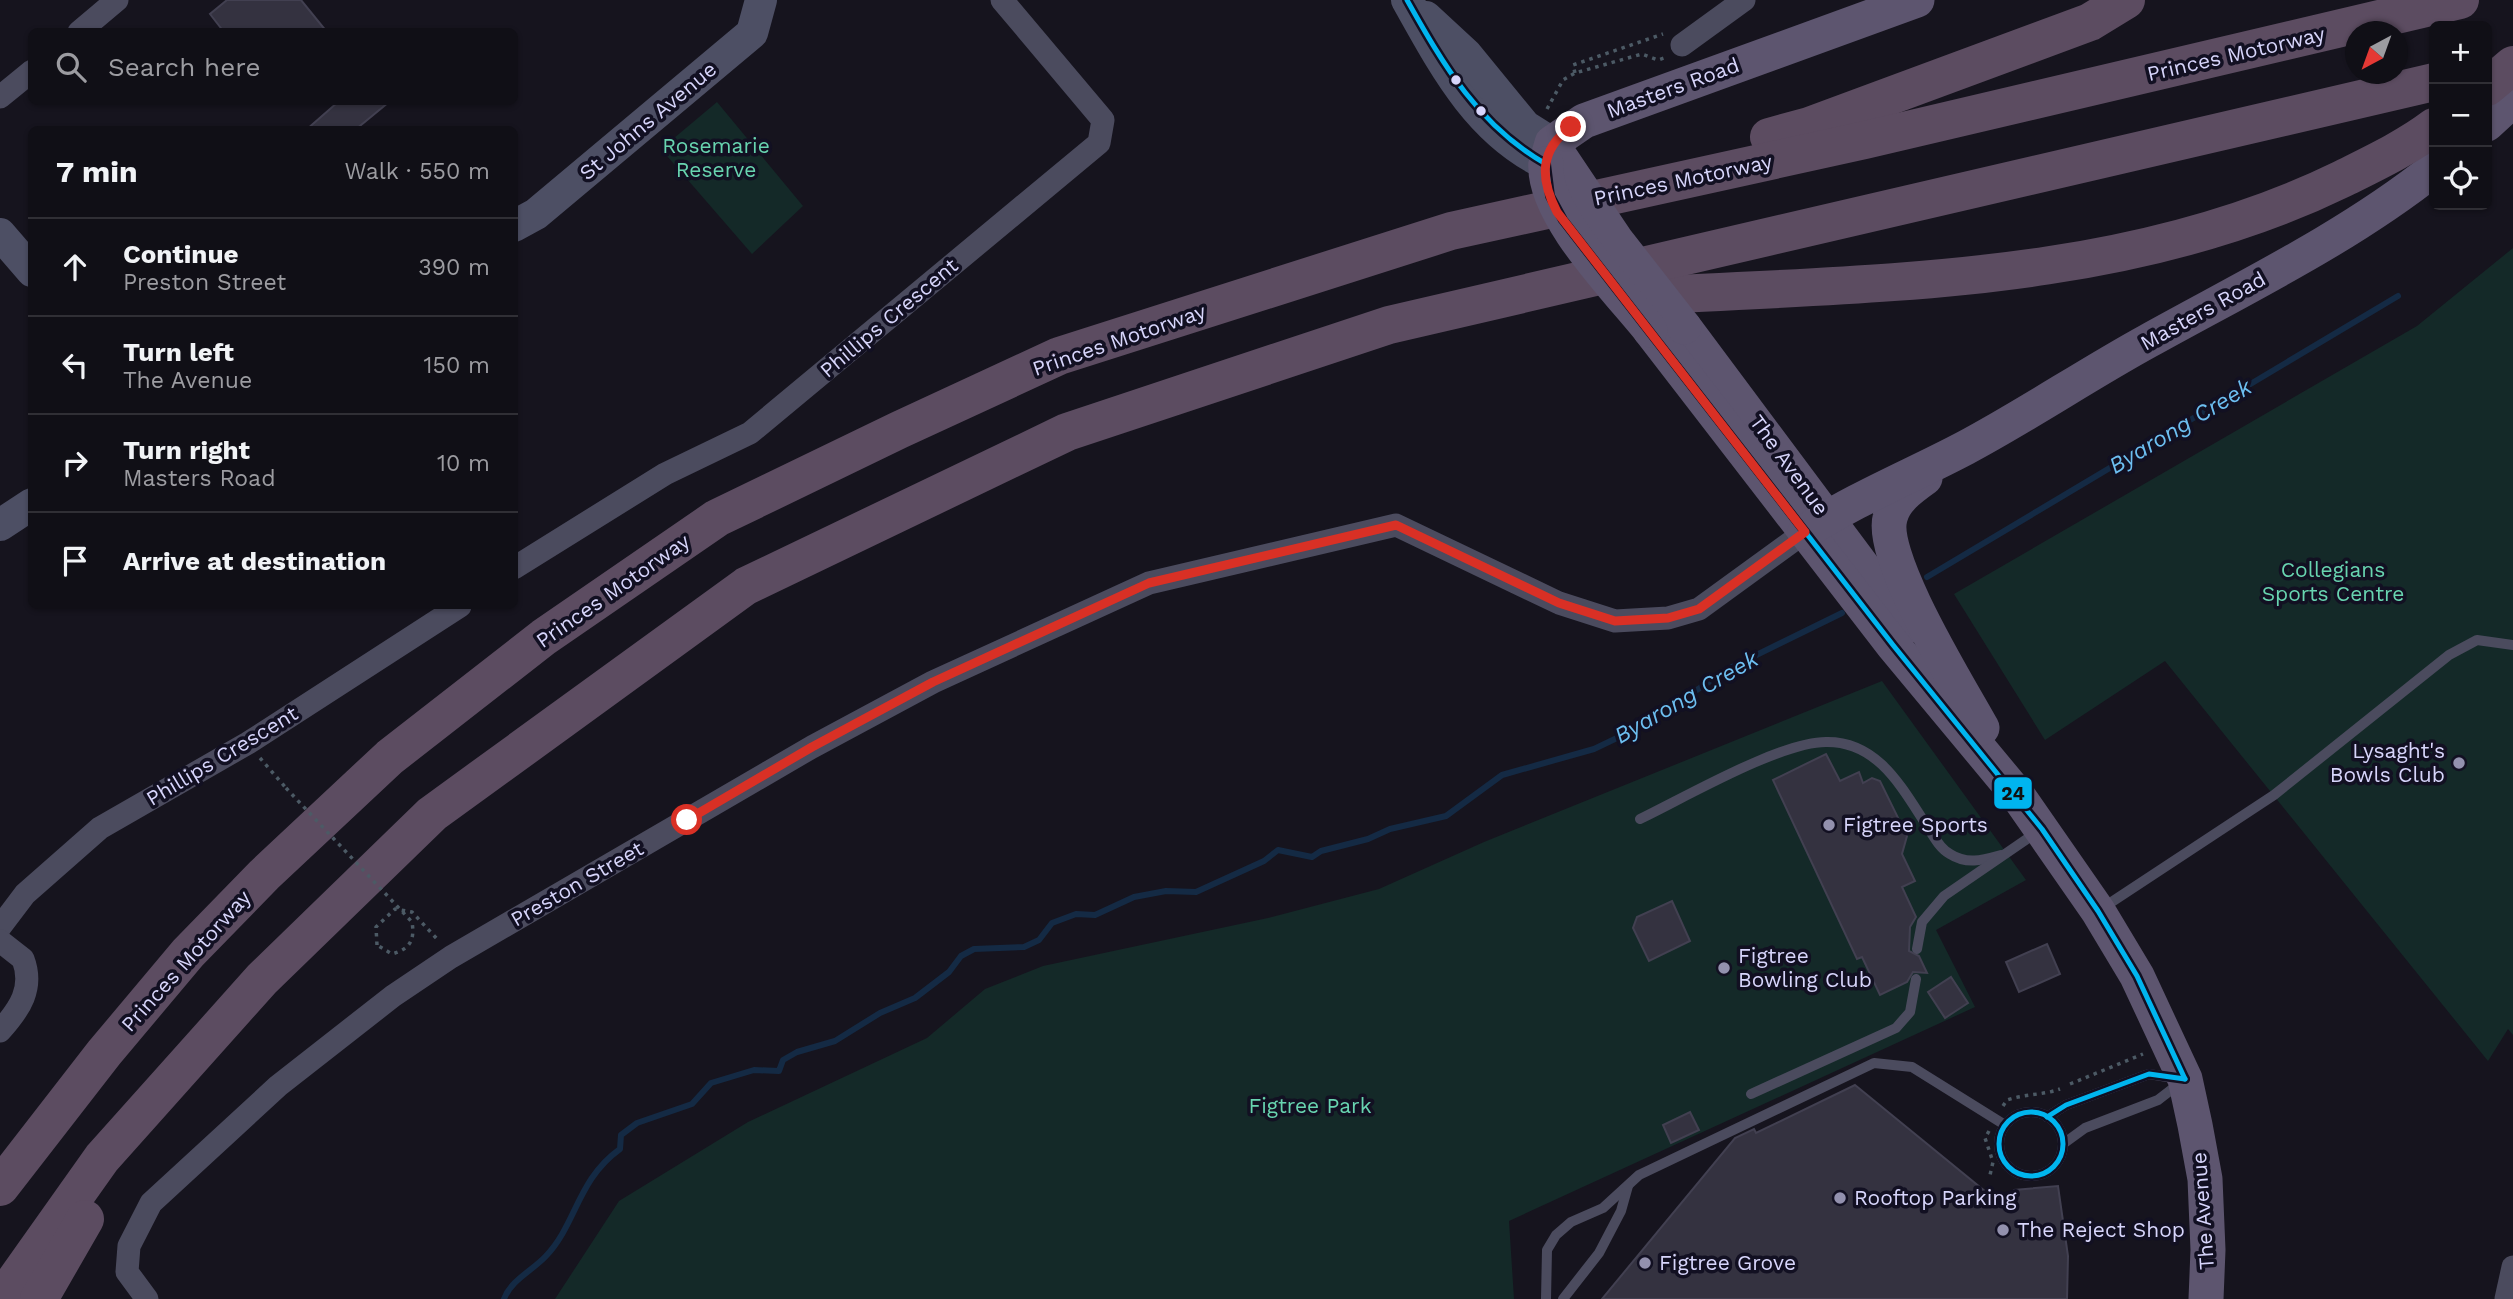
<!DOCTYPE html>
<html lang="en">
<head>
<meta charset="utf-8">
<style>
	body { margin:0; font-family:"Work Sans",sans-serif; background:#19181f; color:#f1f3f6 }
	.controls { position:absolute; right:21px; top:21px; display:grid; overflow:hidden; border-radius:10px; box-shadow:0 2px 5px #0004 }
	.controls button { width:63px; height:63px; display:grid; place-items:center; padding:0; border:0; border-bottom:2px solid #302f35; background:#100f16; color:#f1f3f6; font:35px sans-serif }
	.compass { position:absolute; left:2345px; top:21px; width:63px; height:63px; border-radius:50%; background:#100f16; box-shadow:0 2px 5px #0004; rotate:221deg }
	.stop { position:absolute; width:21px; height:21px; margin:-16px; border:5px solid #d93025; border-radius:50%; background:#fff }
	.stop.end { background:#d93025; border-color:#fff; box-shadow:0 2px 7px #0008 }
	.list { margin:0; padding:0; list-style:none }
	h2 { display:flex; justify-content:space-between; align-items:center; height:91px; margin:0; padding:0 28px; font-size:30px }
	h2 small { font-size:23px; font-weight:400; color:#9c9ca1 }
	.list li { display:grid; grid-template-columns:46px 1fr auto; gap:21px; align-items:center; box-sizing:border-box; height:98px; padding:0 28px; border-top:2px solid #302f35 }
	.list b { display:block; font-size:26px; white-space:nowrap }
	.list p { margin:0; font-size:23px; white-space:nowrap; color:#9c9ca1 }
	.list em { font-size:23px; font-style:normal; color:#9c9ca1 }
	.icon { flex:none; width:38px; height:38px; fill:none; stroke:currentColor; stroke-width:2; stroke-linecap:round; stroke-linejoin:round }
	.map { position:relative; flex:none; width:2513px; height:1299px; overflow:hidden }
	.search { position:absolute; background:#100f16; box-shadow:0 2px 5px #0004; left:28px; top:28px; width:490px; height:77px; display:flex; align-items:center; gap:18px; box-sizing:border-box; padding:0 24px; border-radius:10px; color:#9c9ca1; font-size:26px }
	.panel { position:absolute; background:#100f16; box-shadow:0 2px 5px #0004; left:28px; top:126px; width:490px; height:483px; border-radius:10px }
	.map>svg:first-child { display:block }
</style>
</head>
<body>
<div class="map">
<svg width="2513" height="1299" viewBox="0 0 2513 1299">
	<rect width="100%" height="100%" fill="#16141e"/>
	<g fill="#142928">
		<path d="M717,102L803,206L752,254L661,149Z"/>
		<path d="M2513,248V1035L2508,1029L2488,1061L2165,661L2045,740L1954,594L2417,326Z"/>
		<path d="M1882,681L2026,880L1936,930L1975,1007L1509,1221L1514,1299H555L619,1201L748,1122L927,1038L985,989L1043,966L1268,918L1379,889L1484,842Z"/>
	</g>
	<g fill="none" stroke-linecap="round" stroke-linejoin="round">
		<g stroke="#142a44" stroke-width="6">
			<path d="M1927,577L2398,296"/>
			<path d="M504,1299C511,1280 532,1271 546,1256C577,1223 577,1180 620,1149L621,1135L637,1123L692,1104L711,1083L754,1070L779,1071L783,1060L797,1052L835,1041L880,1013L915,998L949,972L961,956L974,949L1024,947L1039,940L1052,923L1076,914L1095,915L1134,897L1166,891L1196,892L1264,861L1278,850L1312,857L1321,851L1368,839L1390,829L1446,816L1502,775L1594,749L1644,725L1730,668L1842,613"/>
		</g>
	</g>
	<g fill="#343240" stroke="#424051" stroke-width="2">
		<path d="M227,0H301L327,32H224L210,14Z"/>
		<path d="M338,102H389L355,130H306Z"/>
		<path d="M1826,754L1840,781L1859,772L1863,783L1872,778L1880,781L1907,836L1902,854L1915,881L1902,887L1916,917L1910,927L1909,951L1919,956L1927,973L1913,972L1907,982L1880,995L1862,957L1857,959L1773,780Z"/>
		<path d="M1672,901L1690,941L1649,961L1633,928L1637,917Z"/>
		<path d="M2047,944L2060,974L2019,992L2006,962Z"/>
		<path d="M1951,977L1968,1003L1945,1018L1928,992Z"/>
		<path d="M1855,1085L2002,1205L2014,1190L2058,1186L2068,1256L2067,1299H1602L1735,1138L1754,1129L1756,1133Z"/>
		<path d="M1690,1112L1699,1130L1671,1143L1663,1125Z"/>
	</g>
	<g fill="none" stroke-linecap="round" stroke-linejoin="round">
		<g stroke="#4c5a65" stroke-width="3.5" stroke-dasharray="3.5 5" stroke-linecap="butt">
			<path d="M1575,73L1573,65L1663,34"/>
			<path d="M1547,109L1563,80L1575,73L1642,54L1658,60L1667,57"/>
			<path d="M260,758L286,788"/>
			<path d="M377,945L376,927L395,909L412,912L438,940"/>
			<path d="M2070,1084L2143,1054"/>
			<path d="M2003,1106L2007,1100C2024,1094 2044,1095 2060,1089"/>
			<path d="M1989,1131L1985,1138L1993,1162L1990,1175"/>
		</g>
		<g stroke="#4b4b5e" stroke-width="10">
			<path d="M1640,819C1684,798 1780,742 1826,742C1878,741 1902,788 1927,826C1933,835 1939,848 1950,854C1967,865 1983,860 2001,855"/>
			<path d="M2101,909L2274,795L2449,655L2477,640L2513,645"/>
			<path d="M1917,949L1922,922L1944,896L2037,832"/>
			<path d="M1751,1094L1896,1028L1910,1012L1916,979"/>
			<circle cx="2031" cy="1144" r="32"/>
			<path d="M2047,1117L2066,1105L2149,1074L2179,1079"/>
			<path d="M2063,1144L2085,1128L2158,1100L2180,1083"/>
			<path d="M1546,1299L1547,1250L1556,1235L1571,1222L1603,1208L1639,1175L1874,1063L1912,1067L2005,1125"/>
			<path d="M1563,1299L1599,1253L1621,1211L1628,1186"/>
		</g>
		<g stroke="#4b4b5e" stroke-width="23">
			<path d="M79,32L117,0"/>
			<path d="M1682,45L1744,0"/>
			<path d="M0,97L32,71"/>
			<path d="M514,568L665,474L750,433L1099,143L1103,120L1002,0"/>
			<path d="M0,927L25,894L100,828L248,743L460,606"/>
			<path d="M0,941L23,959C34,988 20,1009 0,1031"/>
			<path d="M147,1299L127,1272L129,1246L151,1203L278,1086L393,996L451,957L812,747L933,682L1149,583L1396,525L1559,603L1615,621L1668,618L1699,609L1805,532"/>
			<path d="M2506,1299L2513,1267"/>
		</g>
		<g stroke="#4d4f64" stroke-width="32">
			<path d="M1407,0C1443,64 1477,131 1546,164"/>
			<path d="M1426,17L1466,54L1525,126L1552,143"/>
			<path d="M514,226L536,214L752,33L761,0"/>
			<path d="M0,234L32,271"/>
			<path d="M0,525L32,504"/>
		</g>
		<g stroke="#5d556f" stroke-width="35">
			<path d="M2487,124L2513,100"/>
			<path d="M1546,164L1552,143L1584,121L1917,0"/>
			<path d="M1684,327L1907,626"/>
			<path d="M1650,330L1893,645L2016,793L2098,911L2137,976L2185,1079L2195,1125L2205,1179L2208,1250L2206,1299"/>
			<path d="M1925,478C1911,488 1894,500 1890,518C1879,558 1960,688 1982,728"/>
			<path d="M1805,532C1855,499 1912,476 1965,448C2027,415 2086,375 2148,341C2245,287 2347,238 2434,169"/>
		</g>
		<g stroke="#5c4c61" stroke-width="38">
			<path d="M2487,87L2513,65"/>
			<path d="M1769,137L1809,126L2090,22L2126,0"/>
			<path d="M1627,297C1868,282 2121,287 2342,179C2374,163 2406,148 2434,127"/>
			<path d="M0,1187L104,1053L188,953L264,875L390,757L544,637L717,518L899,430L1059,356L1451,231L1865,140L2460,0"/>
			<path d="M2,1299L102,1158L262,979L432,814L746,586L1067,432L1389,325L2434,82"/>
			<path d="M39,1299L85,1219"/>
		</g>
		<path stroke="#4c5a65" stroke-width="3.5" stroke-dasharray="3.5 5" stroke-linecap="butt" d="M286,788L412,922C415,940 410,949 392,954L377,945"/>
		<g stroke="#5d556f" stroke-width="35">
			<path d="M1561,158L1616,240L1684,327"/>
			<path d="M1546,164C1542,214 1619,291 1650,330"/>
		</g>
		<defs>
			<g id="bus-1">
				<path d="M1407,0C1444,66 1479,126 1546,164L1550,196L1563,220L1893,645L2042,829L2098,911L2137,976L2185,1079"/>
				<circle cx="2031" cy="1144" r="32"/>
				<path d="M2047,1117L2066,1105L2149,1074L2185,1079"/>
			</g>
		</defs>
		<use href="#bus-1" stroke="#121022" stroke-width="10"/>
		<use href="#bus-1" stroke="#00b5ef" stroke-width="5"/>
	</g>
	<g fill="none" stroke-linecap="round" stroke-linejoin="round">
		<path stroke="#d93025" stroke-width="9" d="M687,820L812,747L933,682L1149,583L1396,525L1559,603L1615,621L1668,618L1699,609L1805,532L1557,212C1540,179 1539,150 1571,127"/>
	</g>
	<g fill="#d7d5fb" stroke="#121022" stroke-width="2.5">
		<circle cx="1456" cy="80" r="6"/>
		<circle cx="1481" cy="111" r="6"/>
	</g>
	<g fill="#9391ae" stroke="#121022" stroke-width="2.5">
		<circle cx="2459" cy="763" r="7"/>
		<circle cx="1829" cy="825" r="7"/>
		<circle cx="1724" cy="968" r="7"/>
		<circle cx="1840" cy="1198" r="7"/>
		<circle cx="2003" cy="1230" r="7"/>
		<circle cx="1645" cy="1263" r="7"/>
	</g>
	<g text-anchor="middle" stroke-width="7" stroke-linejoin="round" paint-order="stroke">
		<g font-size="21" fill="#d7d5fb" stroke="#121022">
			<text transform="translate(2236 54) rotate(-13)" y="7">Princes Motorway</text>
			<text transform="translate(1673 88) rotate(-20)" y="7">Masters Road</text>
			<text transform="translate(648 121) rotate(-40)" y="7">St Johns Avenue</text>
			<text transform="translate(1683 180) rotate(-12)" y="7">Princes Motorway</text>
			<text transform="translate(2203 311) rotate(-29)" y="7">Masters Road</text>
			<text transform="translate(889 318) rotate(-40)" y="7">Phillips Crescent</text>
			<text transform="translate(1119 340) rotate(-19)" y="7">Princes Motorway</text>
			<text transform="translate(1789 465) rotate(54)" y="7">The Avenue</text>
			<text transform="translate(613 591) rotate(-35)" y="7">Princes Motorway</text>
			<text transform="translate(222 756) rotate(-31)" y="7">Phillips Crescent</text>
			<text transform="translate(577 884) rotate(-30)" y="7">Preston Street</text>
			<text transform="translate(186 961) rotate(-48)" y="7">Princes Motorway</text>
			<text transform="translate(2203 1211) rotate(-94)" y="7">The Avenue</text>
		</g>
		<g font-size="21" fill="#68d4b0" stroke="#121022">
			<text x="716" y="153">Rosemarie<tspan x="716" dy="24">Reserve</tspan></text>
			<text x="2333" y="577">Collegians<tspan x="2333" dy="24">Sports Centre</tspan></text>
			<text x="1310" y="1113">Figtree Park</text>
		</g>
		<g font-size="21" fill="#d7d5fb" stroke="#121022" text-anchor="start">
			<text x="2445" y="758" text-anchor="end">Lysaght's<tspan x="2445" dy="24">Bowls Club</tspan></text>
			<text x="1843" y="832">Figtree Sports</text>
			<text x="1738" y="963">Figtree<tspan x="1738" dy="24">Bowling Club</tspan></text>
			<text x="1854" y="1205">Rooftop Parking</text>
			<text x="2017" y="1237">The Reject Shop</text>
			<text x="1659" y="1270">Figtree Grove</text>
		</g>
		<g font-size="23" font-style="italic" fill="#6dbff1" stroke="#121022">
			<text transform="translate(2180 426) rotate(-31)" y="8">Byarong Creek</text>
			<text transform="translate(1686 697) rotate(-30)" y="8">Byarong Creek</text>
		</g>
	</g>
	<rect stroke="#121022" stroke-width="2.5" x="1993" y="776" width="40" height="34" rx="7" fill="#00b5ef"/>
	<g font-size="19" text-anchor="middle" font-weight="bold" fill="#111">
		<text x="2013" y="800">24</text>
	</g>
</svg>
<div class="controls">
<button>+</button>
<button>−</button>
<button><svg class="icon" aria-label="locate" viewBox="0 0 24 24"><circle cx="12" cy="12" r="6"/><path d="M12 2v4M12 18v4M2 12h4M18 12h4"/></svg></button>
</div>
<svg class="compass" viewBox="-18 -18 36 36"><path d="M0-13l5 13h-10z" fill="#e53935"/><path d="M0 13l5-13h-10z" fill="#9c9ca1"/></svg>
<div class="stop" style="left:687px;top:820px"></div>
<div class="stop end" style="left:1571px;top:127px"></div>
<div class="search"><svg class="icon" aria-label="search" viewBox="0 0 24 24"><circle cx="10" cy="10" r="6"/><path d="M15 15l6 6"/></svg>Search here</div>
<section class="panel">
<h2>7 min<small>Walk · 550 m</small></h2>
<ul class="list">
<li><svg class="icon" aria-label="ahead" viewBox="0 0 24 24"><path d="M12 20V5M6 11l6-6 6 6"/></svg><div><b>Continue</b><p>Preston Street</p></div><em>390 m</em></li>
<li><svg class="icon" aria-label="left" viewBox="0 0 24 24"><path d="M17 20v-9H6M10 6l-5 5 5 5"/></svg><div><b>Turn left</b><p>The Avenue</p></div><em>150 m</em></li>
<li><svg class="icon" aria-label="right" viewBox="0 0 24 24"><path d="M7 20v-9h11M14 6l5 5-5 5"/></svg><div><b>Turn right</b><p>Masters Road</p></div><em>10 m</em></li>
<li><svg class="icon" aria-label="arrive" viewBox="0 0 24 24"><path d="M6 21V4h12l-3 4 3 4H6"/></svg><div><b>Arrive at destination</b></div></li>
</ul>
</section>
</div>
</body>
</html>
